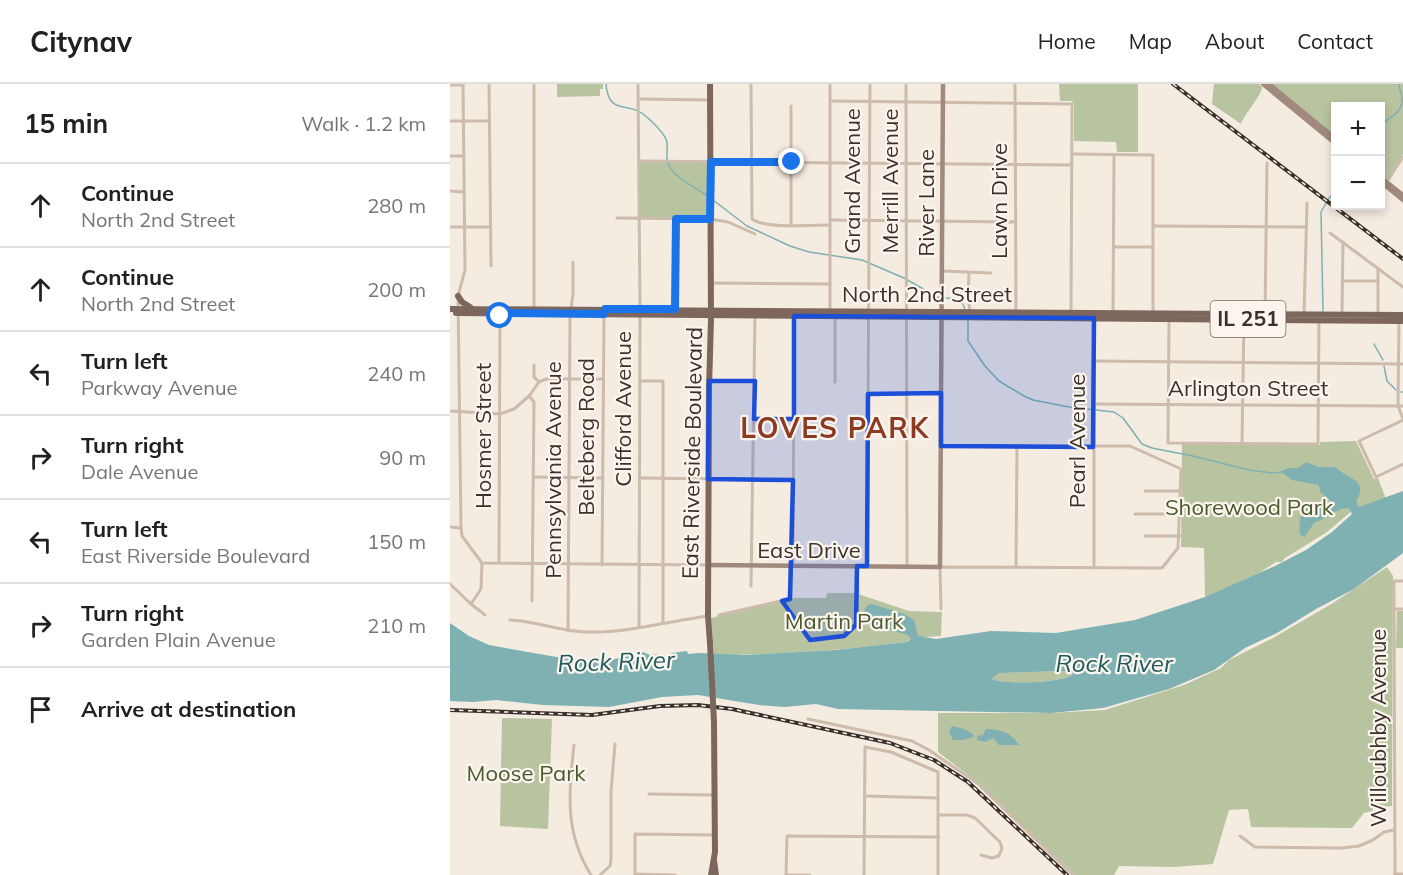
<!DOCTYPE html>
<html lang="en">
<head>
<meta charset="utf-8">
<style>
	body { margin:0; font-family:Mulish,sans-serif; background:#f2f2f2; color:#202124 }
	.controls { position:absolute; right:18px; top:18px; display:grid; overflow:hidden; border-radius:0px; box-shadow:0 3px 9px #0003 }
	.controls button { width:54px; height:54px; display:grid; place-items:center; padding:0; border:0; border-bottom:2px solid #e0e0e0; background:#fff; color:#202124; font:30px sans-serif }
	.stop { position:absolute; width:18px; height:18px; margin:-14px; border:4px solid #1a73e8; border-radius:50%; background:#fff }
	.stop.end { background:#1a73e8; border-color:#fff; box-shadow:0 2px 6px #0008 }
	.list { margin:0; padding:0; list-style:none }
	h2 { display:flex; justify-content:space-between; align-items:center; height:78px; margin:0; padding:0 24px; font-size:26px }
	h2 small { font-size:20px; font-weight:400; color:#757577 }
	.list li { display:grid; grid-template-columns:39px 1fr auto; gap:18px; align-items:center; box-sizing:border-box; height:84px; padding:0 24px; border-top:2px solid #e0e0e0 }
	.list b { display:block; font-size:22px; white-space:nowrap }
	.list p { margin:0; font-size:20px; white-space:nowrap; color:#757577 }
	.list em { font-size:20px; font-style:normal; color:#757577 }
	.icon { flex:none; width:33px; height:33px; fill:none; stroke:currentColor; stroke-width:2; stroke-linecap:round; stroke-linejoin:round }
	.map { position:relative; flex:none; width:953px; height:791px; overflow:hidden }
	header { display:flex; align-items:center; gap:36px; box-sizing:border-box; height:84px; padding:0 30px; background:#fff; border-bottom:2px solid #e0e0e0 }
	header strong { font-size:28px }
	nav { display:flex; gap:33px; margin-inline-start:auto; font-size:21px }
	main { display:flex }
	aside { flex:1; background:#fff }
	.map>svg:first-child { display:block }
</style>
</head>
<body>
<header>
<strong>Citynav</strong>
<nav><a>Home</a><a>Map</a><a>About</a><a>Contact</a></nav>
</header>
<main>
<aside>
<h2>15 min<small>Walk · 1.2 km</small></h2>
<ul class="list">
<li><svg class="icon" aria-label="ahead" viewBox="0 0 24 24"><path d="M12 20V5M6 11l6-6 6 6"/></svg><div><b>Continue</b><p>North 2nd Street</p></div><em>280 m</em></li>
<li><svg class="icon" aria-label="ahead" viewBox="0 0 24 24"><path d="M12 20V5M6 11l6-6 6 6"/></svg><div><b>Continue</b><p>North 2nd Street</p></div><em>200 m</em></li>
<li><svg class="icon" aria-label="left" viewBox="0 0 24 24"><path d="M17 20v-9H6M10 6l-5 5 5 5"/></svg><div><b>Turn left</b><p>Parkway Avenue</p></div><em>240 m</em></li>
<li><svg class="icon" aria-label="right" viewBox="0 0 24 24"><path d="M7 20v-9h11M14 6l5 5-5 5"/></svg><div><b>Turn right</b><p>Dale Avenue</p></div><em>90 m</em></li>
<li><svg class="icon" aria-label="left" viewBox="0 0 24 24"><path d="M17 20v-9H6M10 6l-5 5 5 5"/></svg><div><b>Turn left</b><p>East Riverside Boulevard</p></div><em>150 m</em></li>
<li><svg class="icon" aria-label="right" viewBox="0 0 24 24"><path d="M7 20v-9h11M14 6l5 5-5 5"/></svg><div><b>Turn right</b><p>Garden Plain Avenue</p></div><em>210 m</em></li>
<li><svg class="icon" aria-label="arrive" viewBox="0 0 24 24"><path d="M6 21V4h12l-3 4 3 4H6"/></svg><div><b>Arrive at destination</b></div></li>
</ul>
</aside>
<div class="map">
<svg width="953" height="791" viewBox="0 0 953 791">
	<rect width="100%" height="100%" fill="#f4ebe1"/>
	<g fill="#b8c4a0">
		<path d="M107,0H153V5H150V12L107,13Z"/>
		<path d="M609,0H688V68H667L666,58L624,57V21L622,17H610Z"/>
		<path d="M764,0H809L812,3C811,13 796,27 791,40L762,20Z"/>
		<path d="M820,0H953V70L937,97L931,91L930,22H886L885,54Z"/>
		<path d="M189,77L261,78L260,135L190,134Z"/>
		<path d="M906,357L924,395L928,394L936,415L903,426L877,448L835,474L832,478H826L792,500L755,513L754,464L731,463L732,360L870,361V358Z"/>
		<path d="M937,483L943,492L942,722L923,724V727L914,729L902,744L801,743L798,725L779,726L763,780L724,783L669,782L664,791H625L522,694L488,668V629H601L655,626L734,601L771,584L779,576L823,554L883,519Z"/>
		<path d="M377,509H405L459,527L492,528L491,552L462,554L456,558C392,566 328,571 264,571L261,534L341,514H376Z"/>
		<path d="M947,527H953V564H946Z"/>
		<path d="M615,587L623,590C613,599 555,601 542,595L549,589Z"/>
		<path d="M52,634L102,635L98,745L50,742Z"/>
	</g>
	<g fill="#7fb0b2" fill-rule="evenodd">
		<path d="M856,378L868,383H885C896,394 920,396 906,417L909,423L953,407V469L904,505L866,525L827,549L795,564L764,586L719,605L653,624L601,629L388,625L366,620L334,623L309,621L248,611L212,613L159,623L93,621L46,616L23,618L0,617V539L19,552L39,561L112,574L157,577L193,568L200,571L211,570L216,574L222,569L237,567L238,570L249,569L294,571L385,566L457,558L461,555L458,551L419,540C412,533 412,528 418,521L422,520L454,530L464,536L468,552L486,555L541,547L606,549L685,536L755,513L825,482L856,466L882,448L902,430L899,424C887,423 877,435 865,438L854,453L850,450C849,439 849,428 860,422L879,426L882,423V418L870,408L869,401L842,396L831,388L838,384H848ZM615,587L623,590C614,599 555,601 542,595L549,589Z"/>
		<path d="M502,642L514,645L523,650V653L513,656H503L499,647Z"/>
		<path d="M536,645C550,645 562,649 569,661H549L543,654L535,658L527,656V652L533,651Z"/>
	</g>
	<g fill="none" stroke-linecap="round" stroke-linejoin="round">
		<g stroke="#7fb0b2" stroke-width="1.5">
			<path d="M156,0C159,34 179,15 198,34C204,40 216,50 217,59C218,67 215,74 219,82C225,94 248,105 259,113"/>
			<path d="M930,41C940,34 953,28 952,15C952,9 949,5 949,0"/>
			<path d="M263,116L297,142L340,162L359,168L412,176L454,194L489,214"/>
			<path d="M494,214C505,214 513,215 515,226"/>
			<path d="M873,227L871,128L879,114L886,107"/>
			<path d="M518,237V257L535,282L549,297L574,312L583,316L619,323L664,328L673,334L692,360L702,364L743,372L799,386L822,389L832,388"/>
			<path d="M924,260L933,276"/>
			<path d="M934,282L937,297L946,306"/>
			<path d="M951,308H953"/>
		</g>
		<g stroke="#cdbbac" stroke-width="3">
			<path d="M39,0L41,182"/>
			<path d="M188,0L190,225"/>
			<path d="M301,0L302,135C315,145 362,141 380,141"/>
			<path d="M380,0V225L385,236V298"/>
			<path d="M456,0L457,482"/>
			<path d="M565,0L566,229"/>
			<path d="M0,1H13"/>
			<path d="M188,15L260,16"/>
			<path d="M380,17L622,20L621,229"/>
			<path d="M0,37H39"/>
			<path d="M622,70L703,71V231"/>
			<path d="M0,72H14"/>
			<path d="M189,77L622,81"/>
			<path d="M936,99L953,73"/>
			<path d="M0,107L14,108"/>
			<path d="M167,134L260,135L278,138L305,150"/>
			<path d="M381,136L565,138"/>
			<path d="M341,141V22"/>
			<path d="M703,142L855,143"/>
			<path d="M0,143H39"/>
			<path d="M880,149L953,203"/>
			<path d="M664,163H703"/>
			<path d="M493,187L541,189"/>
			<path d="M519,189L518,214L520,227"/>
			<path d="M892,197H928"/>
			<path d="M262,199L380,200"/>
			<path d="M84,225V0"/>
			<path d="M121,225L123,210V178"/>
			<path d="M225,225L226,135"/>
			<path d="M663,229L664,71"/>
			<path d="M815,231L817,79"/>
			<path d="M854,231L857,119"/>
			<path d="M892,231L893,158"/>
			<path d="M928,231V184"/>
			<path d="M644,234V484"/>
			<path d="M719,235L718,359L868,360L869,236"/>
			<path d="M949,237L948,322L953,335"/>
			<path d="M643,277L953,280"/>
			<path d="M190,297H213V538"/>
			<path d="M259,297H305"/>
			<path d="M89,298L96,295H153"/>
			<path d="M418,310L491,309"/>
			<path d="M643,320L953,322"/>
			<path d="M0,327L50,330L64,325L79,312"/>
			<path d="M304,335H344"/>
			<path d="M953,336L909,357L926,393L953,380"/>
			<path d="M792,359L794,235"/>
			<path d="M491,362H680L731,385L728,464L712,484L490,483L491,525"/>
			<path d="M84,393L153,394"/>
			<path d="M190,394L343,396"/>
			<path d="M695,407H730"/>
			<path d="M685,430H730"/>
			<path d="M0,443L11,444L12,452L32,479L257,481"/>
			<path d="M11,444L8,212L15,186L13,0"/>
			<path d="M695,452H730"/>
			<path d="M49,479L50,229"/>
			<path d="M152,481L154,230"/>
			<path d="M343,482L344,232"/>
			<path d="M417,482L420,0"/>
			<path d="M566,483L567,362"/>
			<path d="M0,500L21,520L35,531"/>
			<path d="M301,502L305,231"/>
			<path d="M82,517L84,318L79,312L89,298L84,293V281"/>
			<path d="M332,517L360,556C371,555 383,556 393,552C414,544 407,501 407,482"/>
			<path d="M21,520L31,505L32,479"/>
			<path d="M944,525H953"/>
			<path d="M269,531L339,515L340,482"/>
			<path d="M60,536C87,537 111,548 138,548C176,549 220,537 258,532"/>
			<path d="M189,542L190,232"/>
			<path d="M118,547L120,231"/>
			<path d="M358,635L462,657L479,666L527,699L623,791"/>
			<path d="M124,661C119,709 114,748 141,791"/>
			<path d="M199,710L264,711"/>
			<path d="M415,712L488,714"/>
			<path d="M489,731H517L525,734L550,758L552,764L549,772L542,774L531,771"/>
			<path d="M790,752L805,763L892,764L909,762L923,756L934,748L944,746"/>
			<path d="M185,790L225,791"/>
			<path d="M945,790H953"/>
			<path d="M150,791L160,782L161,775V707L165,660"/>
			<path d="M185,791V750L265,751"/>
			<path d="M336,791L337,752L489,753"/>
			<path d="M336,791H360"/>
			<path d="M414,791L415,663L441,668L488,688V791"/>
			<path d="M945,791L944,497H953"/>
		</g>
		<g stroke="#a18a7d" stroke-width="4.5">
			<path d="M813,0L886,60"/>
			<path d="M819,0L886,55"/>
			<path d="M930,93L953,111"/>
			<path d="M930,97L953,116"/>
			<path d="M258,481L490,483L493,0"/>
		</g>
		<g stroke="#7d675c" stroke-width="6">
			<path d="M8,212L12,218L20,223"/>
			<path d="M0,225L953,231"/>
			<path d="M6,229L953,237"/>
			<path d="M260,559L258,532L259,305L261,235L260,0"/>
			<path d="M264,776L266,791"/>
			<path d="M261,791L265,768L264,638"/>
		</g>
		<defs>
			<g id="rail">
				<path d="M723,0L953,175"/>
				<path d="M0,626L142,631L210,622L248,621L282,625L440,659L484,676L518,698L617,791"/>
			</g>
		</defs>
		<use href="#rail" stroke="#3b302b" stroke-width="4"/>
		<use href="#rail" stroke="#fbf5ee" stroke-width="1.5" stroke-dasharray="4.5" stroke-linecap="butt"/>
		<path stroke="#7d675c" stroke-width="6" d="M260,559L264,638"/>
	</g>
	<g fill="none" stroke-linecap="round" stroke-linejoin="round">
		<path stroke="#1a73e8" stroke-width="8" d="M50,232V229L154,230L155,225H225L226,135H260L261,78H342"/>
	</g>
	<path fill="#1d4ed8" fill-opacity="0.2" stroke="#1d4ed8" stroke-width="4.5" stroke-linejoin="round" d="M344,232L644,234L643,363L491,362V309L418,310L417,482H407L406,541L394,552L360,556L332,517L340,515L343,396L258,395L259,297H305L304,335H344Z"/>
	<g text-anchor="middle" stroke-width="4.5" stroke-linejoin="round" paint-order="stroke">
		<rect fill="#fbf5ee" stroke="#756b66" stroke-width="1.5" x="760.5" y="217" width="75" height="36" rx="4.5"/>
		<g font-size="21" font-weight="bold" fill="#3b302b">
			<text x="798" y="242">IL 251</text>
		</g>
		<g font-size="22" fill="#3b302b" stroke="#fbf5ee">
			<text transform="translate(402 97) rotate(-90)" y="8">Grand Avenue</text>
			<text transform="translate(440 97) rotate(-90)" y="8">Merrill Avenue</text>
			<text transform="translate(549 117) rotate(-90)" y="8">Lawn Drive</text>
			<text transform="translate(476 119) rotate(-90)" y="8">River Lane</text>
			<text x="477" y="218">North 2nd Street</text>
			<text x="798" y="312">Arlington Street</text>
			<text transform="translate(173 325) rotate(-90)" y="8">Clifford Avenue</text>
			<text transform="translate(33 352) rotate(-90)" y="8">Hosmer Street</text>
			<text transform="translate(136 353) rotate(-90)" y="8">Belteberg Road</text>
			<text transform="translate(627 357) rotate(-90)" y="8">Pearl Avenue</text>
			<text transform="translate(242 369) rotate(-89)" y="8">East Riverside Boulevard</text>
			<text transform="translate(103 386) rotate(-90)" y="8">Pennsylvania Avenue</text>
			<text x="359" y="474">East Drive</text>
			<text transform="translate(928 644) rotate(-90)" y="8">Willoubhby Avenue</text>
		</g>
		<g font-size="22" fill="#4a5a2e" stroke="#fbf5ee">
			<text x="799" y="431">Shorewood Park</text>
			<text x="394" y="545">Martin Park</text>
			<text x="76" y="697">Moose Park</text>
		</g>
		<g font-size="24" font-style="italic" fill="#1f5a5e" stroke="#fbf5ee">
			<text transform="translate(166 578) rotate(-2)" y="8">Rock River</text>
			<text x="664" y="588">Rock River</text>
		</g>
		<g font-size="28" font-weight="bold" letter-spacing="1.5" fill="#8c3b22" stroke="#fbf5ee">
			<text x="385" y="354">LOVES PARK</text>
		</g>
	</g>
</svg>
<div class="controls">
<button>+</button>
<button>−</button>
</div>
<div class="stop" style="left:50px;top:232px"></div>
<div class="stop end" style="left:342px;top:78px"></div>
</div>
</main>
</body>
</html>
